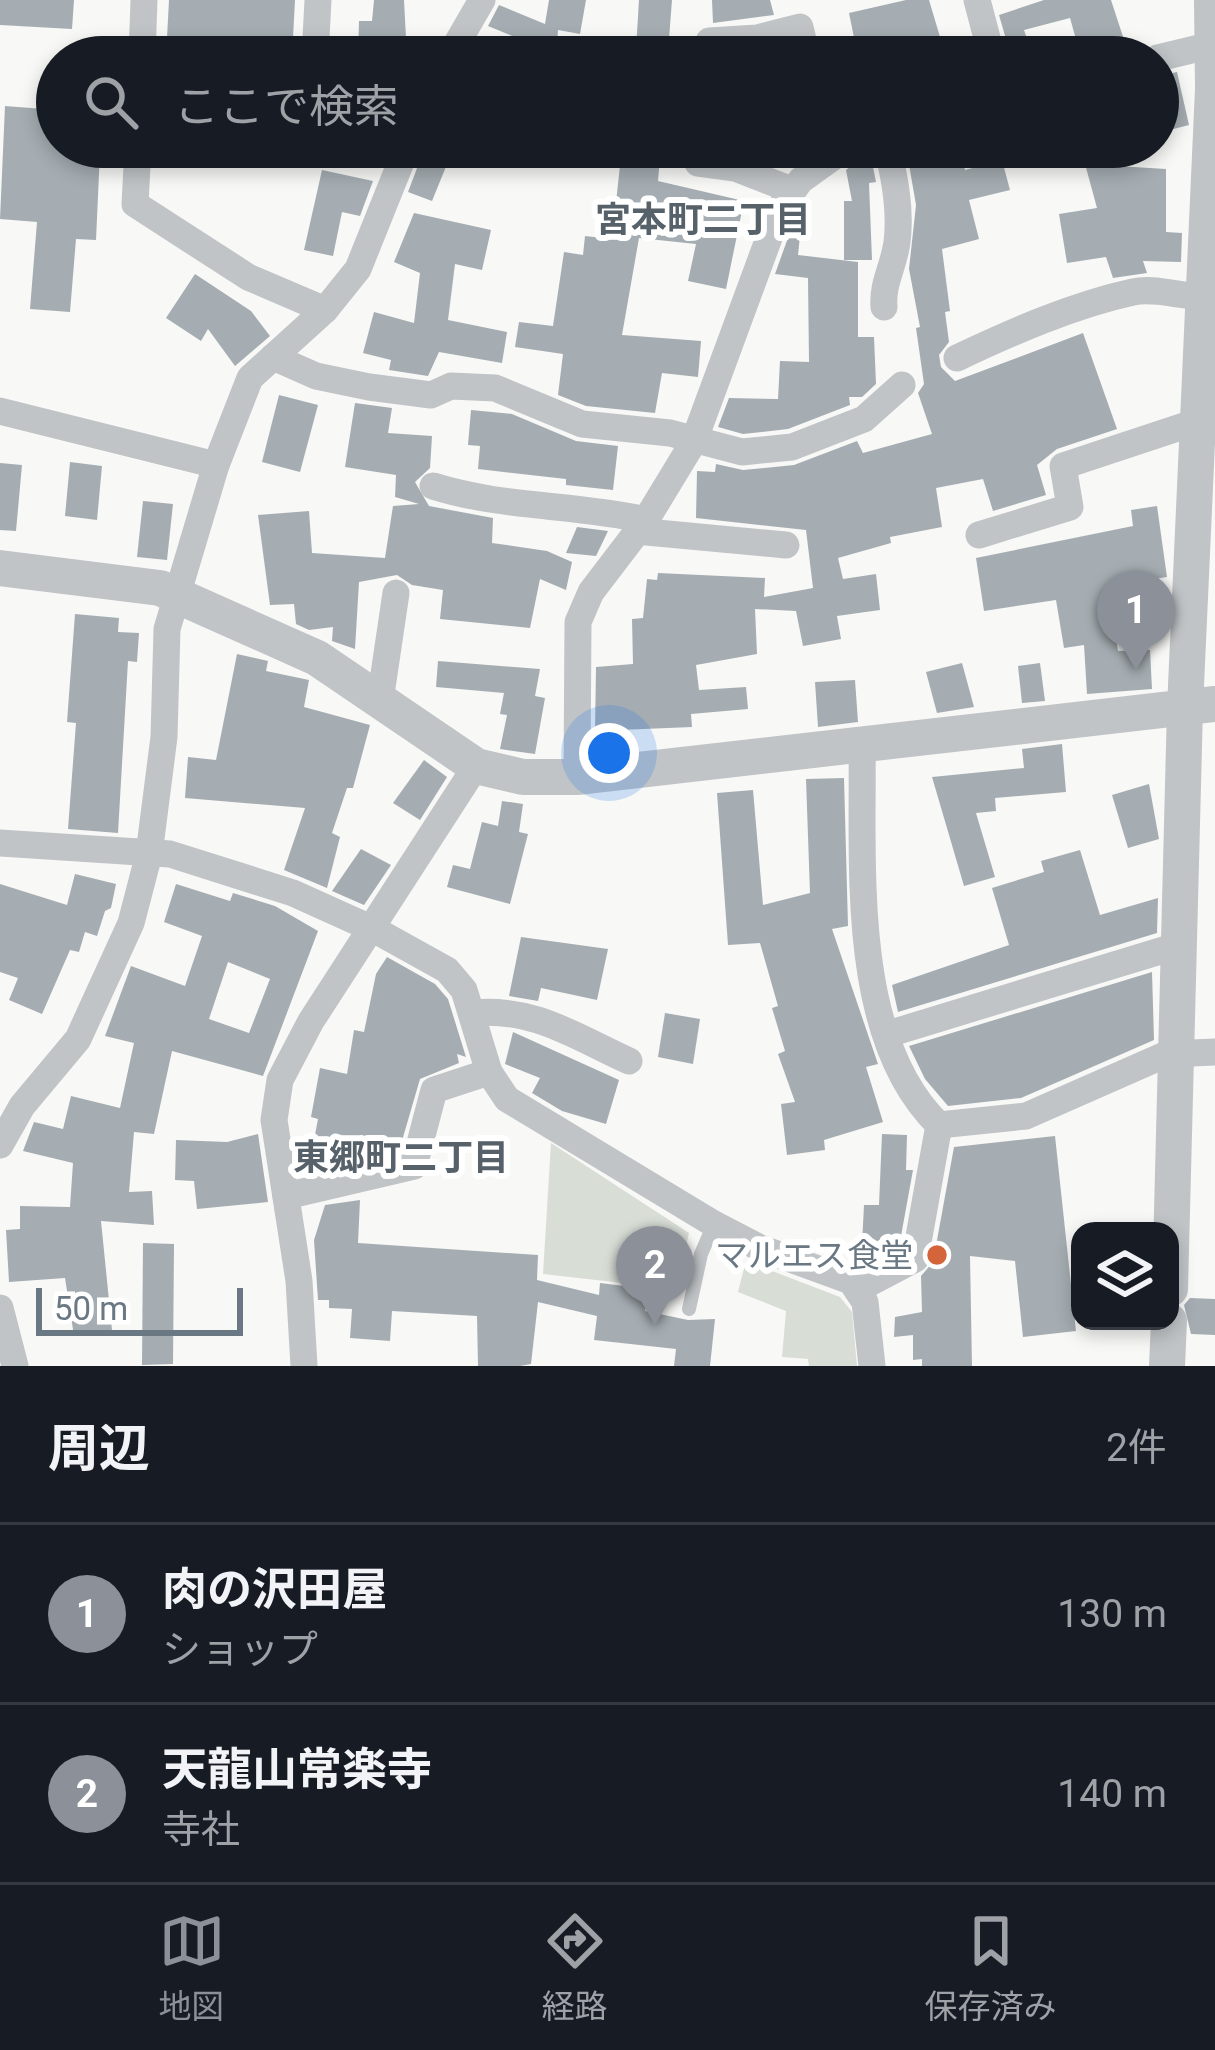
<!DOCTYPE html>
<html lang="ja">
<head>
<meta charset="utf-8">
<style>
	body { margin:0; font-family:Roboto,"Noto Sans JP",sans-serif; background:#242831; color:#f1f3f6 }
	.controls { position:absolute; right:36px; bottom:36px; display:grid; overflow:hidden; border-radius:24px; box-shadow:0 6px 18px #0003 }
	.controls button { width:108px; height:108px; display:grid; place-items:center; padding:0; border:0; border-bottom:3px solid #363941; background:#171b24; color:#f1f3f6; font:60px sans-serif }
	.scale { position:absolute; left:36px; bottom:30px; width:207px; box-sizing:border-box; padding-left:12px; border:6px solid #6a7884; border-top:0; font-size:33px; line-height:42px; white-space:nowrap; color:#6a7884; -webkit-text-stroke:9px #fff; paint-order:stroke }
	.you { position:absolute; left:609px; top:753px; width:42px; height:42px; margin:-30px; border:9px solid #fff; border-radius:50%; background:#1a73e8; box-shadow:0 0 0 18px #1a73e833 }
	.badge { display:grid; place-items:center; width:78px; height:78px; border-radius:50%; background:#8c9099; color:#fff; font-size:39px; font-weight:700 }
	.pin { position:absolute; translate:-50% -99px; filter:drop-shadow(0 3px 6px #0008) }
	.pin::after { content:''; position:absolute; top:63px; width:42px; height:36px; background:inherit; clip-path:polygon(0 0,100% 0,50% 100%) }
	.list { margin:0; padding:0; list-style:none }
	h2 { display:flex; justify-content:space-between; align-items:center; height:156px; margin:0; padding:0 48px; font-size:51px }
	h2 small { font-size:39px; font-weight:400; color:#9ea1a6 }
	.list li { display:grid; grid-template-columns:78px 1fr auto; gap:36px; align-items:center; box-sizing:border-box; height:180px; padding:0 48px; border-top:3px solid #363941 }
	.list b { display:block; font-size:45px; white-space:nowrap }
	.list p { margin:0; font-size:39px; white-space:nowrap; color:#9ea1a6 }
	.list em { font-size:39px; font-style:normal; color:#9ea1a6 }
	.icon { flex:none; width:66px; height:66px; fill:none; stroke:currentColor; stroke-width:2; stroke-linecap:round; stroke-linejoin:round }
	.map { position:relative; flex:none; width:1215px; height:1366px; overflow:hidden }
	.search { position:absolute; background:#171b24; box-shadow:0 6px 18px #0003; left:36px; right:36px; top:36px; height:132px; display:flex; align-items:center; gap:30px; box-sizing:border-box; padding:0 42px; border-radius:66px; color:#9ea1a6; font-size:45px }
	.sheet { height:516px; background:#171b24 }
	nav { display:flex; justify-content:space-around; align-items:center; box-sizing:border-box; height:168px; border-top:3px solid #363941; background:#171b24; font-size:33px; color:#9ea1a6 }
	nav a { display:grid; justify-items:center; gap:6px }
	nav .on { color:#8c9099 }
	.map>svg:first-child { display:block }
</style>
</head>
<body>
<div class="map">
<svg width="1215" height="1366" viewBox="0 0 1215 1366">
	<rect width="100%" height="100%" fill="#f8f8f6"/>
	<g fill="#d8ddd6">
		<path d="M551,1143L689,1233L676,1289L543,1274Z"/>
		<path d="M746,1261L840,1297L852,1312L857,1366H809L808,1359L782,1357L786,1311L738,1292Z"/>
	</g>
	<g fill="#a5adb2" fill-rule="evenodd">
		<path d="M0,0H74L72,29L0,25Z"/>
		<path d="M169,0H295L292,57H166Z"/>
		<path d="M374,0H404L407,57H358L359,21H372Z"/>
		<path d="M549,0H586L580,34L558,30L556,57H530L532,44L488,26L499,5L545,24Z"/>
		<path d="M639,0H672L668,52L636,50Z"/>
		<path d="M712,0H770L774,15L713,23Z"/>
		<path d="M906,0H929L946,57H858L849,13Z"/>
		<path d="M1044,0H1111L1128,52L1081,57L1070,18L1024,30L1030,47L1010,53L999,15Z"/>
		<path d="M1177,72L1189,125L1158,133V76Z"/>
		<path d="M5,106L57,110L55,149L100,152L96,240L76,239L70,312L30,309L37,222L0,219Z"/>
		<path d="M425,147H454L432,201L408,192Z"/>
		<path d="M622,147H661L658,181L744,201L726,289L688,281L696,244L639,238L622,335L701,341L698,377L662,373L655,413L586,406L558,395L563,354L515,347L519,322L553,326L564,252L583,255L585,236L612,239Z"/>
		<path d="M906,147H959L965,170L1002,160L1010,190L969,200L979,239L942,249L950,311L945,312L949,342L939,355L941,367L955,381L1083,333L1117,429L1057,449L1037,465L1046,495L993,511L983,479L936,488L942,527L890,537L891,543L838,558L843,579L876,574L880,610L837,616L841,639L803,646L796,611L755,609L757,654L696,665L699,690L746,687L748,709L691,714L692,727L595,731L596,667L633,664L632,619L643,618L647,579L657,580L658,573L765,578L764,597L813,588L806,530L696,518L697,471L715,472L716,464L743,470L794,465L857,441L863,453L932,434L918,393L924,384L916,328L920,327L909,269L916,205Z"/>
		<path d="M870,152L876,182L869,183L872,260H844V201H852L846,170Z"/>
		<path d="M1085,164L1166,169V232L1182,233L1181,262L1143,261L1147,273L1113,278L1106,257L1067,263L1059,214L1097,208Z"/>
		<path d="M322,170L373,181L360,216L342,212L333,256L304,250Z"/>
		<path d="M414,213L491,230L482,270L455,264L448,320L507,332L502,363L439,352L428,376L389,370L391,360L363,353L374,312L414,323L420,273L394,262Z"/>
		<path d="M789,235L800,236L798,255L858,262V337H874L876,384L862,397H849L850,405L788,429L743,434L718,427L729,398L778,399L780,361L809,362L808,278L775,274Z"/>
		<path d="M195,274L251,311L270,336L235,366L208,329L201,341L166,318Z"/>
		<path d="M279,395L318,405L300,472L262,462Z"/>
		<path d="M355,403L392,408L388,433L432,436L430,468L415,482L429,506L493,518L492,543L547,551L572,562L566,590L540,579L530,628L440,619L443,590L412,585L397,575L359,582L355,649L332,641L333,627L309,630L296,624L294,604L270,605L258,515L309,511L312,553L385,558L393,506L419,504L395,497L396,475L345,467Z"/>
		<path d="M471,410L512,414L576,441L618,446L613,490L566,485V479L478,469L480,446L468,445Z"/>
		<path d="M70,462L102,466L97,520L65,516Z"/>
		<path d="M0,463L22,465L16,531L0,530Z"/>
		<path d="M143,501L173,504L167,560L137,557Z"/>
		<path d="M1157,506L1167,577L1107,586L1118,651L1150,650L1152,689L1087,694L1084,645L1064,648L1056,600L984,611L976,558L1133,526L1131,510Z"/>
		<path d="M577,527L608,531L596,556L566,553Z"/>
		<path d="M75,614L119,618L118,632L139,633L137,662L128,661L118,833L68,829L76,723L67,722Z"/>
		<path d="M237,654L268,661L266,671L309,680L304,707L370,725L353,788H347L332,833L340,837L327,888L284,870L305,808L185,798L188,757L216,760Z"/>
		<path d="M438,661L540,669L535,696L545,698L535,754L500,749L507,715L500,714L504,693L436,687Z"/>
		<path d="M962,663L974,707L937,713L926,672Z"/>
		<path d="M1040,663L1045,701L1022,703L1018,666Z"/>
		<path d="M855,680L858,722L818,727L815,682Z"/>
		<path d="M1062,744L1066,792L995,798L996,811L976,813L995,877L964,886L932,777L1024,768L1022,749Z"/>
		<path d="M424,760L447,777L420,820L393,803Z"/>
		<path d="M844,778L848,926L832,929L878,1064L866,1067L883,1122L824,1140L825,1150L787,1155L781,1104L795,1102L778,1054L785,1051L772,1008L778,1006L760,943L728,945L717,793L753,790L763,905L810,893L806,779Z"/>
		<path d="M1149,784L1159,839L1128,848L1112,795Z"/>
		<path d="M502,801L523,804L519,832L528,834L510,904L447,887L453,865L470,869L482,822L498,826Z"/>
		<path d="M361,849L391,865L364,905L332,891Z"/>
		<path d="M1080,850L1100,915L1158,898L1157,933L898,1012L892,985L1009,945L992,888L1044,872L1041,861Z"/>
		<path d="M75,874L116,884L111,908L105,911L97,936L85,932L79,952L70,950L42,1014L9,1000L18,978L0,972V884L67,905Z"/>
		<path d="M176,884L230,901L233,893L275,906L318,931L263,1076L172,1051L154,1134L134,1132L129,1192L152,1191L154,1225L101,1221L112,1330L74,1336L65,1278L9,1282L6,1230L20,1229V1206L70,1207L73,1163L23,1151L34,1122L63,1129L71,1096L120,1108L134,1043L105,1036L131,966L185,986L202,936L164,922ZM228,962L270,979L249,1033L209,1019Z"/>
		<path d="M521,937L608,949L597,1000L541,988L538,1001L509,996Z"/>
		<path d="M387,957L435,984L448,999L466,1057L457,1054L459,1063L420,1079L399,1151L366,1159L342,1155L337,1166L310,1161L318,1119L311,1117L320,1068L347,1074L354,1030L364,1032L376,974Z"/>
		<path d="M1152,972L1154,1040L1021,1098L948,1106L925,1079L909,1046Z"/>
		<path d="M665,1013L700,1019L693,1064L658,1057Z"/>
		<path d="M513,1032L619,1080L606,1124L562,1111L532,1093L540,1078L505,1064Z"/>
		<path d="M258,1134L268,1202L197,1209L194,1181L175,1180L176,1140L227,1142Z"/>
		<path d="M882,1134L907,1135L906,1170H913L899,1247L861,1264L864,1205H879Z"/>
		<path d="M1055,1136L1076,1331L1023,1337L1015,1261L970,1256L972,1366H922V1359L913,1360V1335L894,1337L895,1317L922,1312L921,1276L933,1262L954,1147Z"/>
		<path d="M360,1200L358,1243L538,1255L537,1280L599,1295L600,1283L648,1289L645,1311L688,1320L715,1319L710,1366H674L676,1349L594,1340L597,1316L538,1302L531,1364L520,1366H478L477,1316L392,1311L390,1341L350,1338L352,1309L329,1308V1300H318L314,1240L325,1205Z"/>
		<path d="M143,1243L174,1244L173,1364L142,1365Z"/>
		<path d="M1190,1298L1215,1299V1335L1191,1334L1184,1305Z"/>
	</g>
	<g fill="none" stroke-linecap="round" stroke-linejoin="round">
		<path stroke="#c0c4c7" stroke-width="14" d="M689,1309L701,1254L714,1224"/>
		<g stroke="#c0c4c7" stroke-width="27">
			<path d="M977,0L992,57"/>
			<path d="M142,57L144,0"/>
			<path d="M315,57L318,0"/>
			<path d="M449,57L482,0"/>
			<path d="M706,57L709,41L757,38L800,27L807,57"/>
			<path d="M1158,58L1212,45"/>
			<path d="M138,147L135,204L248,277L325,310"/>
			<path d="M698,147V163L735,168L792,190"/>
			<path d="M884,307C882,283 894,266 897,242C901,210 895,178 887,147"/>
			<path d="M273,357L316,376L369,387L431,395L451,386L495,388L582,424L670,433L742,452L792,447L864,419L902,385"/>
			<path d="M957,358C1012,332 1073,305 1133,292C1160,286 1192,302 1215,293"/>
			<path d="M0,411L216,465"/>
			<path d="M433,486C503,508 575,504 646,520"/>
			<path d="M636,531L786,545"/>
			<path d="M979,535L1070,507L1063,466L1199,421"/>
			<path d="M380,701L396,593"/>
			<path d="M862,746C864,862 848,1037 939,1125L1026,1116L1167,1054L1215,1052"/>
			<path d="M577,777L578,622L591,592L646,520L694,441L780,208L801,180L847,147"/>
			<path d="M0,843L170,854L293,893L375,930L447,970L464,990L489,1072L507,1099L714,1224L760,1248L851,1281L865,1302L872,1366"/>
			<path d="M472,1013C534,1007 574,1036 629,1061"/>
			<path d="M888,1034L1180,945"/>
			<path d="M0,1145L22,1106L78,1039L131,923L149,854L164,737L167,629L216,465L250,378L325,310L358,269L407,147"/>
			<path d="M286,1196L414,1166L434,1090L489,1072"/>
			<path d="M858,1289L915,1259L939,1125"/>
			<path d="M0,1308L15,1366"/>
			<path d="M304,1366L299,1281L274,1120L280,1080L311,1021L476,766"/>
		</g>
		<g stroke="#c0c4c7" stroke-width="36">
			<path d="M0,568L160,588L317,658L476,766L523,777H577L1215,704"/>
			<path d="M1170,1289L1185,708L1213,89L1212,0"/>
			<path d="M1167,1366L1169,1321"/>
		</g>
	</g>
	<circle fill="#d4653b" stroke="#fff" stroke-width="4.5" cx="937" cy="1255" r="12"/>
	<g text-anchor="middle" stroke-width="12" stroke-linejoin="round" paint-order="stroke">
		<g font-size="33" fill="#6a7884" stroke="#fff" text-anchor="end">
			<text x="913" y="1267">マルエス食堂</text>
		</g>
		<g font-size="36" font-weight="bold" fill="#57616a" stroke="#fff">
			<text x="703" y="232">宮本町二丁目</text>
			<text x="401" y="1170">東郷町二丁目</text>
		</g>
	</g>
</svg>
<div class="controls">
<button><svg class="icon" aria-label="layers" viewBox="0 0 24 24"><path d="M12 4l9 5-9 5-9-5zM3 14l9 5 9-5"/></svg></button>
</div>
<div class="scale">50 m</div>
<div class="you"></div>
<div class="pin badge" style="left:1136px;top:670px">1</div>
<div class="pin badge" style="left:655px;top:1325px">2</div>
<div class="search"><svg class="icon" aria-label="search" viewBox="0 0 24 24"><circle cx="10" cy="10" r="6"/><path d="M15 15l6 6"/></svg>ここで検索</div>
</div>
<section class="sheet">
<h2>周辺<small>2件</small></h2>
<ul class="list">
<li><span class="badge">1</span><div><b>肉の沢田屋</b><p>ショップ</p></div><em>130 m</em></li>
<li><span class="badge">2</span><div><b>天龍山常楽寺</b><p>寺社</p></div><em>140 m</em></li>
</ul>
</section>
<nav>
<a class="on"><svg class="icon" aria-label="map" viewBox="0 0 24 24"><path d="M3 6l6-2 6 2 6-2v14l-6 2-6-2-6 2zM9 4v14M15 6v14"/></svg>地図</a>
<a><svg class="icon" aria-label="directions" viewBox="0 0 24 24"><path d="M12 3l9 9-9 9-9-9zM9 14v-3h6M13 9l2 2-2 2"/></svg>経路</a>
<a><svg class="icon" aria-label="saved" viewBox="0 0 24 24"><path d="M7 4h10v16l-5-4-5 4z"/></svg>保存済み</a>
</nav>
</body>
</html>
